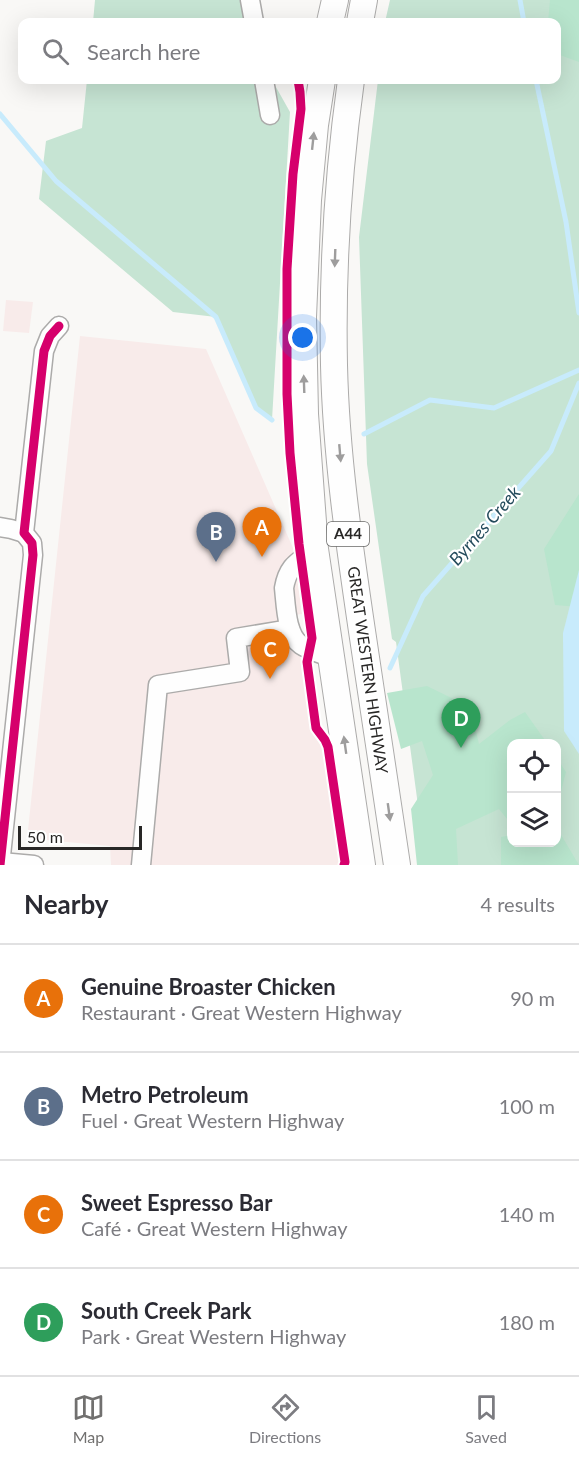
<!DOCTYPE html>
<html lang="en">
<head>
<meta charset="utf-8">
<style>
	body { margin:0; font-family:Lato,sans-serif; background:#f7f7f7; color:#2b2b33 }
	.controls { position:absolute; right:18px; bottom:18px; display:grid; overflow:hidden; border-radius:12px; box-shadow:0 6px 24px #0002 }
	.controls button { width:54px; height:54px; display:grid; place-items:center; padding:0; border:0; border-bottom:2px solid #e1e1e2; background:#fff; color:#2b2b33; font:30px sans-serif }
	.scale { position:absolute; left:18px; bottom:15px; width:124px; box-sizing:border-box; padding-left:6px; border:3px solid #282726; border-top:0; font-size:16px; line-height:21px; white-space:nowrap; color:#282726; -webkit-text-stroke:4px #fff; paint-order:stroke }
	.you { position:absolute; left:303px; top:338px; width:21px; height:21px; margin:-15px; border:4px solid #fff; border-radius:50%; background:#1a73e8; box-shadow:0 0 0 9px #1a73e833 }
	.badge { display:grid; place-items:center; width:39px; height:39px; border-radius:50%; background:#71706f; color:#fff; font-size:20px; font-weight:700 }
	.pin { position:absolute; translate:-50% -50px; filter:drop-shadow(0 2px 3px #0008) }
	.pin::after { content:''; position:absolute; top:32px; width:21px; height:18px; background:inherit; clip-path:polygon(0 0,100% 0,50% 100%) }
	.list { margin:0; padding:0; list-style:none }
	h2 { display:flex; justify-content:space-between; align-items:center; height:78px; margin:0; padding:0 24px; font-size:26px }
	h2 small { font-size:20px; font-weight:400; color:#7c7c81 }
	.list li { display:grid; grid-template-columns:39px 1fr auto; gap:18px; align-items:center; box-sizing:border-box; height:108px; padding:0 24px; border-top:2px solid #e1e1e2 }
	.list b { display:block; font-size:22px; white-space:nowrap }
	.list p { margin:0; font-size:20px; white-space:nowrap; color:#7c7c81 }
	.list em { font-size:20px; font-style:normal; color:#7c7c81 }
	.icon { flex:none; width:33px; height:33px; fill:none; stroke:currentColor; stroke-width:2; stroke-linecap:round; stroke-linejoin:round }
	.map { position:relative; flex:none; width:579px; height:865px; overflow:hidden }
	.search { position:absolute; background:#fff; box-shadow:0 6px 24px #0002; left:18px; right:18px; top:18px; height:66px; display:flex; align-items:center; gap:15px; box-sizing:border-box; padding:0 21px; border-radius:12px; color:#7c7c81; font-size:22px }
	.sheet { height:510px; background:#fff }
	nav { display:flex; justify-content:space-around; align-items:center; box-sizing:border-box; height:84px; border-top:2px solid #e1e1e2; background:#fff; font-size:16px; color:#7c7c81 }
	nav a { display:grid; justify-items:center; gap:3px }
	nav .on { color:#71706f }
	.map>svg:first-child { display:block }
</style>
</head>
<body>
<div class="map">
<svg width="579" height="865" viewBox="0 0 579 865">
	<rect width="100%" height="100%" fill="#f9f8f6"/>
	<g fill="#f8ebea">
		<path d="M6,300L33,302L29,333L3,331Z"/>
		<path d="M80,336L206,349L293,548L302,614L294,615L311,731L323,749L341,865H111L110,846L35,839L28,830Z"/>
	</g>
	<g fill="#c6e4d3" fill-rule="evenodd">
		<path d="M95,0H240L246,22H93Z"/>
		<path d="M390,0H579V865H426L396,642L392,639L367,464L359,237L378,80H556V22H385ZM512,744H556V842H512Z"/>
		<path d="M87,80H272L290,112L272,420L256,408L216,317L173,312L39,199L46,141L82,128Z"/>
	</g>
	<g fill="#b8e5cd">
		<path d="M550,0H579V62L557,54L556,22H548Z"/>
		<path d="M579,494V607L555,605L544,549Z"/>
		<path d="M427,686L470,707L479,744L510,720L525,712L547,743L512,744L511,824L499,809L456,829L458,865H417L411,809L433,775L422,741L401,749L387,693Z"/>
		<path d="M557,758L566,772L557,807Z"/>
		<path d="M557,832L560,833L579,865H501V837L511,835L512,842H556Z"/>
	</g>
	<path fill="#c8ebfc" d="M579,570V754L564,731L563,633Z"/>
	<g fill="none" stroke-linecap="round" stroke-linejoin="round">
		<g stroke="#c8ebfc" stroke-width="5">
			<path d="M520,0L524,22"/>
			<path d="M536,80L566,222L579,313"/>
			<path d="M0,114L56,181L216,317L256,408L272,420"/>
			<path d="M364,434L430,400L494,408L579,370"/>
			<path d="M390,668L423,596L551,451L579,383"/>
		</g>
		<defs>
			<g id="minor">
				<path d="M250,0L254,22"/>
				<path d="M264,80L270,115"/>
				<path d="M0,527L11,529L24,533"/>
				<path d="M315,549C298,562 288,565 284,588C286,605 286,635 301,645C310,651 322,654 332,658"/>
				<path d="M1,862L34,865"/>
				<path d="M0,865L33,555L32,543L24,533L44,351L50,336L59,326"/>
				<path d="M141,865L158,685L240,672L236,638L290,629"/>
			</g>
			<g id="highway">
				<path d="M330,22L335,0"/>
				<path d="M360,22L364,0"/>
				<path d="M322,80L315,125L308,200L303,317L305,414L315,549L362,865"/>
				<path d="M351,80C338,174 332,269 334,365C336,454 349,543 362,631C374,709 385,787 397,865"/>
			</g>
		</defs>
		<use href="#minor" stroke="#acabaa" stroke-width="21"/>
		<use href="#highway" stroke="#acabaa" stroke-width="28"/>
		<use href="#minor" stroke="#fefefe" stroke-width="18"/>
		<use href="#highway" stroke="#fefefe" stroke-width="26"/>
		<defs>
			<g id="cycleway">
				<path d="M298,80L300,92L301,109L293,174L287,269V394L290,453L299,544L312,638L307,662L316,728L325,740L328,747L345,862L344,865"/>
				<path d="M0,865L33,555L32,543L24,533L44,351L50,336L59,326"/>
			</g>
		</defs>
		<use href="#cycleway" stroke="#fff" stroke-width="13"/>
		<use href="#cycleway" stroke="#d6006c" stroke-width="9"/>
	</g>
	<defs><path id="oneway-solid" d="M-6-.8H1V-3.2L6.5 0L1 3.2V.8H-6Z" transform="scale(1.5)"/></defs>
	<g fill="#9e9d9d">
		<use href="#oneway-solid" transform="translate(313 141) rotate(-84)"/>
		<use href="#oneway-solid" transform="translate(335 258) rotate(92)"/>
		<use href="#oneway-solid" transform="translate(304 384) rotate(-92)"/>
		<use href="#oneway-solid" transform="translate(340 453) rotate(85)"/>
		<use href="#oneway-solid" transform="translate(345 745) rotate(-98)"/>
		<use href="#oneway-solid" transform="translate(389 812) rotate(82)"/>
	</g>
	<g text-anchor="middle" stroke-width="4.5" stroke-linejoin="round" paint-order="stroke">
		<rect fill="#fff" stroke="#686867" stroke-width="1.5" x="327" y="522" width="42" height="24" rx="4.5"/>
		<g font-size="15" font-weight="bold" fill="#282726">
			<text x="348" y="539">A44</text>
		</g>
		<g font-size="16" fill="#282726" stroke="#fff">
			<text transform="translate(368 670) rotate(82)" y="6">GREAT WESTERN HIGHWAY</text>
		</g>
		<g font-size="18" font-style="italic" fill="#244b5c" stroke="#fff">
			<text transform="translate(485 526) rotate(-49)" y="6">Byrnes Creek</text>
		</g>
	</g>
</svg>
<div class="controls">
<button><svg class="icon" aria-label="locate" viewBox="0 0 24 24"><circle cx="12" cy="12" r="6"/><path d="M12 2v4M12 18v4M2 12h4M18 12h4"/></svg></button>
<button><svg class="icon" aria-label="layers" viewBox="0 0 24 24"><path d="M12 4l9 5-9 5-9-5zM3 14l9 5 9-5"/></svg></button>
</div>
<div class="scale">50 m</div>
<div class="you"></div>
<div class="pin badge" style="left:262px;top:557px;background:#e8710a">A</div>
<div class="pin badge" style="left:216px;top:562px;background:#5c6f8a">B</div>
<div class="pin badge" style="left:270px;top:679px;background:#e8710a">C</div>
<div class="pin badge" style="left:461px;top:748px;background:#2e9e5b">D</div>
<div class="search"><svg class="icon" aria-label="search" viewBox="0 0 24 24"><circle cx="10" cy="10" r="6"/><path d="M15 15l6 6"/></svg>Search here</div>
</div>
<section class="sheet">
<h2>Nearby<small>4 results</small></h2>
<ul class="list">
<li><span class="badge" style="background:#e8710a">A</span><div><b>Genuine Broaster Chicken</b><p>Restaurant · Great Western Highway</p></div><em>90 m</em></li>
<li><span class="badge" style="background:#5c6f8a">B</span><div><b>Metro Petroleum</b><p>Fuel · Great Western Highway</p></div><em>100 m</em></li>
<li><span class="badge" style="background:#e8710a">C</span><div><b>Sweet Espresso Bar</b><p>Café · Great Western Highway</p></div><em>140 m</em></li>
<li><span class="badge" style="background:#2e9e5b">D</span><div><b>South Creek Park</b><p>Park · Great Western Highway</p></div><em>180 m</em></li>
</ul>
</section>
<nav>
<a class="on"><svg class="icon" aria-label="map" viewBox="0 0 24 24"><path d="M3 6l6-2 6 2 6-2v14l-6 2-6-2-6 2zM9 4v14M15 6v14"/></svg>Map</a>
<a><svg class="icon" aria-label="directions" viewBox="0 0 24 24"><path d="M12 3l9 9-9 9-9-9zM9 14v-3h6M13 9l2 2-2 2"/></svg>Directions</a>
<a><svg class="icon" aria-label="saved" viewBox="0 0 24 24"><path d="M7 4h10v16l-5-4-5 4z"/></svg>Saved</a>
</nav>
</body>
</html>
